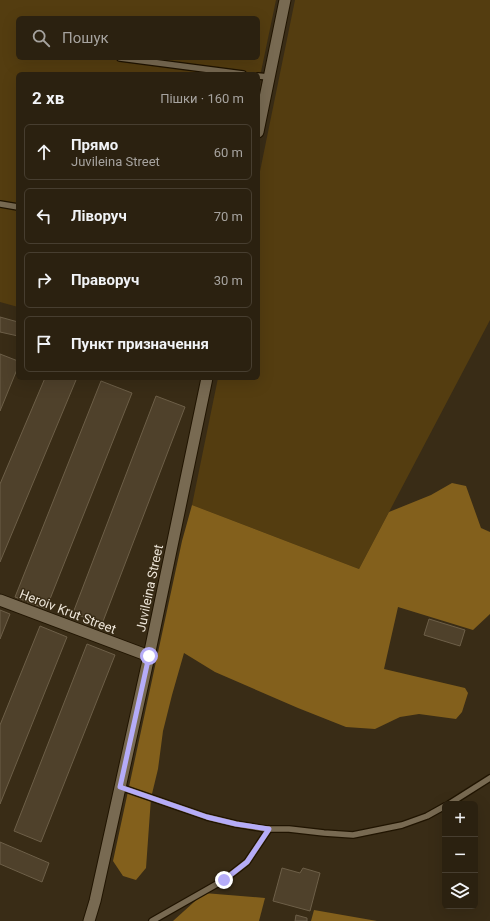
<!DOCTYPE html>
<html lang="uk">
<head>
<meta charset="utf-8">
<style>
	body { margin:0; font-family:Roboto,sans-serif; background:#372e1e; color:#f1f3f6 }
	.controls { position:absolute; right:12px; bottom:12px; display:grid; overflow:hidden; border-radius:6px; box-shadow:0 4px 16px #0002 }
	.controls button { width:36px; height:36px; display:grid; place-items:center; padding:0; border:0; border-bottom:1px solid #473e30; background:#2b2110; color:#f1f3f6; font:20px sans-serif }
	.stop { position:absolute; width:12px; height:12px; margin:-9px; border:3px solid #b5acf8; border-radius:50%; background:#fff }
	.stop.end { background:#b5acf8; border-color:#fff; box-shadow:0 1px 4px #0008 }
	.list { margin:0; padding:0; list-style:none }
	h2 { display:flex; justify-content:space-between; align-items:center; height:52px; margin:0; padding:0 16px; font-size:17px }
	h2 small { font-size:13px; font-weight:400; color:#a6a39f }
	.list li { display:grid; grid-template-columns:26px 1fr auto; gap:12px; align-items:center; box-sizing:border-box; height:56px; margin:0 8px 8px; padding:0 8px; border:1px solid #473e30; border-radius:6px }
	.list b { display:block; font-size:15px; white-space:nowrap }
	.list p { margin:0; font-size:13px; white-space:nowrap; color:#a6a39f }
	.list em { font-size:13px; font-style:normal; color:#a6a39f }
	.icon { flex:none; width:22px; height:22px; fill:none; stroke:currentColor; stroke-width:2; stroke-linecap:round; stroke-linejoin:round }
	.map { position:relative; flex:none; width:490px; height:921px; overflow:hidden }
	.search { position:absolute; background:#2b2110; box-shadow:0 4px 16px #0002; left:16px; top:16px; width:244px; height:44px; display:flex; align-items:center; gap:10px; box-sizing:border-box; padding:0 14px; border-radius:6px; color:#a6a39f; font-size:15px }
	.panel { position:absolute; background:#2b2110; box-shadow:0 4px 16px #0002; left:16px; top:72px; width:244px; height:308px; border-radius:6px }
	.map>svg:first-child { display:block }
</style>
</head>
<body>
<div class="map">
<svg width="490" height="921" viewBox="0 0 490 921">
	<rect width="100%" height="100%" fill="#392c16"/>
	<g fill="#543d10" fill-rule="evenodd">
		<path d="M0,0H276L258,86V74H18V307L0,302ZM18,18H258V58H18Z"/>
		<path d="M295,0H490V320L359,569L192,505L218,378H258V181Z"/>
	</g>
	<g fill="#83601c">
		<path d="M452,483L466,486L481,528L490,532V614L473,630L398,607L384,669L465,688L468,693L462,712L456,719L419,714L400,717L375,729L346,727L298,708L215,672L184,653L172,695L163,731L158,769L151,798L146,868L136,880L123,876L113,861L182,541L192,505L359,569L389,512L431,495Z"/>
		<path d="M204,893L265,898L259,921H173Z"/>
		<path d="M314,910L377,921H311Z"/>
	</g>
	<g fill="#4f412b" stroke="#6d5f48">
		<path d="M0,317L18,322V336L0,332Z"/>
		<path d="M0,354L18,361V367L0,411Z"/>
		<path d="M45,378H72L76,380L0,562V484Z"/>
		<path d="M101,381L132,393L46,609L15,597Z"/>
		<path d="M156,396L185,407L102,624L73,613Z"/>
		<path d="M0,610L10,614L0,639Z"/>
		<path d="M429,619L465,630L460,646L424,635Z"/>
		<path d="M40,626L67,637L0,804V725Z"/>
		<path d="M87,644L115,655L41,842L14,831Z"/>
		<path d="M0,842L49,863L42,882L0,864Z"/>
		<path d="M282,868L300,873L303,868L320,873L310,911L273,901Z"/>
		<path d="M296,915L307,918V921H295Z"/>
	</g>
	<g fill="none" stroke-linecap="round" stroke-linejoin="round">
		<defs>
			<g id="lane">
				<path d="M120,58L243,74"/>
				<path d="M258,76L269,77"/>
				<path d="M0,204L18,207"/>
				<path d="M120,787L207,817L236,824L266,829H289L324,833L353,835L402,825L427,816L445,806"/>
				<path d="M449,804L490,778"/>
				<path d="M152,921L224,880L247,862L269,829"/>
			</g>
			<g id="street">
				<path d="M258,132L285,0"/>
				<path d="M0,600L149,656"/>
				<path d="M89,921L95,901L149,656L207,378"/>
			</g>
		</defs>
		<use href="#lane" stroke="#201401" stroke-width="8"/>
		<use href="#street" stroke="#201401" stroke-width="13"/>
		<use href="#lane" stroke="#786a52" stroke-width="5.5"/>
		<use href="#street" stroke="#786a52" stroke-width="11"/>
	</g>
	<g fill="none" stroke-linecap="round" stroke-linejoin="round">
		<path stroke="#b5acf8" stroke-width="5" d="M149,656L120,787L207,817L236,824L269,829L247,862L224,880"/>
	</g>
	<g text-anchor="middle" stroke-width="3" stroke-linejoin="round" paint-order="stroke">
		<g font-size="13" fill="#ede5d8" stroke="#392c16">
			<text transform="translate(149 588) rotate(-78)" y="5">Juvileina Street</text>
			<text transform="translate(68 611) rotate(21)" y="5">Heroiv Krut Street</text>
		</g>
	</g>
</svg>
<div class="controls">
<button>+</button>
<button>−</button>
<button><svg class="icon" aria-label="layers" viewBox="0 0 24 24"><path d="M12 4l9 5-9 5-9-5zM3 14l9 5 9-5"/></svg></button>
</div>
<div class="stop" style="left:149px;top:656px"></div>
<div class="stop end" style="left:224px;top:880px"></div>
<div class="search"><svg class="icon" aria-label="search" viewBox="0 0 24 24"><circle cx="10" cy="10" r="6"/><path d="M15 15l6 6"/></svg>Пошук</div>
<section class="panel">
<h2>2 хв<small>Пішки · 160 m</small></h2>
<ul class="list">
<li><svg class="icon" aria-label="ahead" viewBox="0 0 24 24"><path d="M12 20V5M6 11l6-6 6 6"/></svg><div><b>Прямо</b><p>Juvileina Street</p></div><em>60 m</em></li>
<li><svg class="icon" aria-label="left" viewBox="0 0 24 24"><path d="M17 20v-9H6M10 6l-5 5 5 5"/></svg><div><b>Ліворуч</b></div><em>70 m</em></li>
<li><svg class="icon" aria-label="right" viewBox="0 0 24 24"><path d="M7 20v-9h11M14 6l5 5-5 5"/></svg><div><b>Праворуч</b></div><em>30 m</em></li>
<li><svg class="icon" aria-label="arrive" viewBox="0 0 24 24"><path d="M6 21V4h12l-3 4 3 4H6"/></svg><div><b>Пункт призначення</b></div></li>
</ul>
</section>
</div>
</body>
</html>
